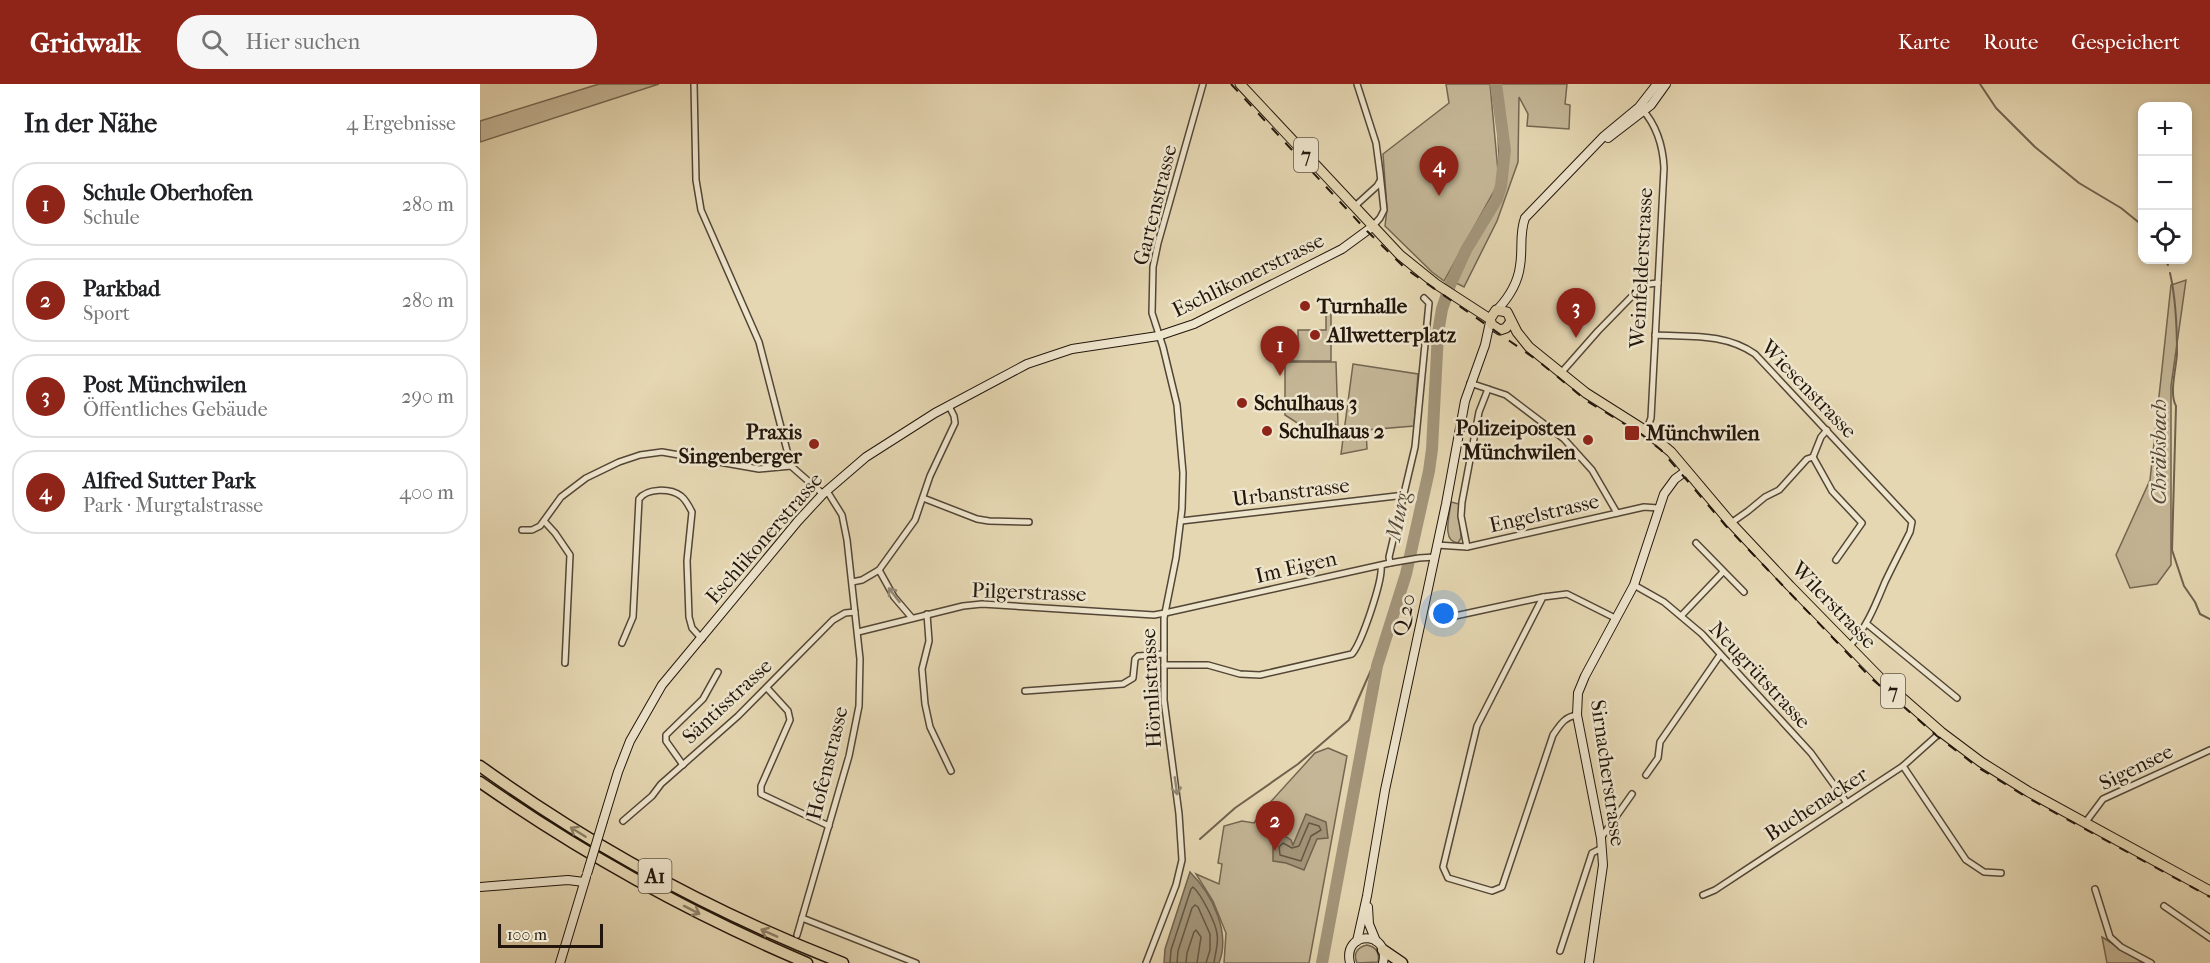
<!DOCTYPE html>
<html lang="de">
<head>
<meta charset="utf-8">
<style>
	body { margin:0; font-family:"IM FELL French Canon",serif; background:#f6f6f6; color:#202124 }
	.controls { position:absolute; right:18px; top:18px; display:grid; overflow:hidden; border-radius:12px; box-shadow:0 3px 9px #0003 }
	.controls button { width:54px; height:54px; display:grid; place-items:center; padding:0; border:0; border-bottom:2px solid #e0e0e0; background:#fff; color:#202124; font:30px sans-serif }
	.scale { position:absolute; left:18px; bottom:15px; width:105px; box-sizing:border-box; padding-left:6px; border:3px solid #22160c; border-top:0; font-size:16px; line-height:21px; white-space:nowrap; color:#22160c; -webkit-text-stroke:4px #eee5cd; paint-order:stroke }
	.you { position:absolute; left:964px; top:530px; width:21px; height:21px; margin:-15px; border:4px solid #fff; border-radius:50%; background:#1a73e8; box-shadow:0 0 0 9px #1a73e833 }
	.badge { display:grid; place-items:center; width:39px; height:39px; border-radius:50%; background:#8f2418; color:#fff; font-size:20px; font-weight:700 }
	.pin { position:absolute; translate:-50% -50px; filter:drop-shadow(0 2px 3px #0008) }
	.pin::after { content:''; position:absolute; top:32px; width:21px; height:18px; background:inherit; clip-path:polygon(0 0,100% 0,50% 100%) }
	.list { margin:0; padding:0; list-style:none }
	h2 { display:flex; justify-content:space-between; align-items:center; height:78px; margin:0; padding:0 24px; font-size:26px }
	h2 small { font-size:20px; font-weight:400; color:#757577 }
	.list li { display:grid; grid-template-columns:39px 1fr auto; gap:18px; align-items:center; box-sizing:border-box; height:84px; margin:0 12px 12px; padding:0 12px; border:2px solid #e0e0e0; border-radius:24px }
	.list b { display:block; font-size:22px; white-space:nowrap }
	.list p { margin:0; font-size:20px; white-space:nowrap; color:#757577 }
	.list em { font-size:20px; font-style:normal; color:#757577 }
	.icon { flex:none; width:33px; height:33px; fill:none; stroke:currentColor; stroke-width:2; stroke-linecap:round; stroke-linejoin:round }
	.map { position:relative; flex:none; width:1730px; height:879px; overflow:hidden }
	header { display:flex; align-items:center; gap:36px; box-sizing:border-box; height:84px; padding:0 30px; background:#8f2418; color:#fff }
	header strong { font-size:28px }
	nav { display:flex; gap:33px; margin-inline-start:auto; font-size:21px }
	.search { width:420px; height:54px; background:#f6f6f6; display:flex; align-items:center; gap:15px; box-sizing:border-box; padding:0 21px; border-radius:24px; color:#757577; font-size:22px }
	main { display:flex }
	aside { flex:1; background:#fff }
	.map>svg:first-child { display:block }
</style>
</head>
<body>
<header>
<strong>Gridwalk</strong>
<div class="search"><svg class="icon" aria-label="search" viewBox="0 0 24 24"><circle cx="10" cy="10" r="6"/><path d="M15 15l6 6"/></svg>Hier suchen</div>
<nav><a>Karte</a><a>Route</a><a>Gespeichert</a></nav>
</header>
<main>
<aside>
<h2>In der Nähe<small>4 Ergebnisse</small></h2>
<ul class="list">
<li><span class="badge">1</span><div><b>Schule Oberhofen</b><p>Schule</p></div><em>280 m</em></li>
<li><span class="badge">2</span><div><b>Parkbad</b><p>Sport</p></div><em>280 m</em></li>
<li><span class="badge">3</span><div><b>Post Münchwilen</b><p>Öffentliches Gebäude</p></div><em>290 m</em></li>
<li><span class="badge">4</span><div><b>Alfred Sutter Park</b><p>Park · Murgtalstrasse</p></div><em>400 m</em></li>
</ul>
</aside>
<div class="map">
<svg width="1730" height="879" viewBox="0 0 1730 879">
	<rect width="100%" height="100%" fill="#e5d7b2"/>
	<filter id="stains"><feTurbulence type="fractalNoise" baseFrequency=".00333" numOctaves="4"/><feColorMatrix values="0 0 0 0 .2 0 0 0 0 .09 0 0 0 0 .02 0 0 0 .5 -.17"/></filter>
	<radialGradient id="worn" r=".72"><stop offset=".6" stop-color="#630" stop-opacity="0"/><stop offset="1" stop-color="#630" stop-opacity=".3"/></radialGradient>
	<g fill="#c4b696" stroke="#736651" stroke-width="1.5">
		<path d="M119,0H179L0,58V37Z"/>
		<path d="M966,0H1010L1019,98L964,197L952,188L905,142L907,125L903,70L969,19Z"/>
		<path d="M1011,0H1087L1085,20L1090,21L1089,45L1047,42L1048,30L1039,13L1038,78L1017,137L984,203L968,195L1020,98L1017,30Z"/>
		<path d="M1706,196L1691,302V481L1677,500L1650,504L1636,471L1670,396L1691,201Z"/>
		<path d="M846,230H851V277H810V256H818V246H846Z"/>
		<path d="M805,278H856L858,341L825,344L805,331Z"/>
		<path d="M873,280L938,290L934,342L886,346L887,365L861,370Z"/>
		<path d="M971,418L979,420L981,454L978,459C961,458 970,430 971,418Z"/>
		<path d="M848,664L867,672L829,879H744L746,849L733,817L716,790L739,800L742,780L738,779L744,742L762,737L774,739L785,724L835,669Z"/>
		<path d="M1622,853L1663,879H1627Z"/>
		<path d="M887,861C896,863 900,869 898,878L877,879C873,870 877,863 887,861Z"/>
	</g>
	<g fill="#a3957a" stroke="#6f624e" stroke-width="1.5">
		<path d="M826,730L846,738L848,754L837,755L824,786L806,779L793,777V758L805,752L811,756L813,761Z"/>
		<path d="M710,788C732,810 751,848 739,879H684L685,865Z"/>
	</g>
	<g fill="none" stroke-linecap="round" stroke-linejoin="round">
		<g stroke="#625643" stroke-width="1.5">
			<path d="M829,739L839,742L841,746L831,752L821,777L800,771L799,763L803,759L812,764L819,762Z"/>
			<path d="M690,879L691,866L711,805L713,803C721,810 736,839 737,850C739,860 735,869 734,879"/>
			<path d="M697,879L698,867L712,824L715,821L718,823L730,850V866L726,879"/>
			<path d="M706,879L707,869L714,848L716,846L721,853L717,879"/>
		</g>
		<g stroke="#6f624e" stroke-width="2">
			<path d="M1500,0L1516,24L1555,63L1599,99L1641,124L1662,141"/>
			<path d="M1685,176L1688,181"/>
			<path d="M1690,189C1696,215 1697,243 1697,270C1696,285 1689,310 1696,322L1692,466L1704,502L1715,518L1720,530L1730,535"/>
			<path d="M720,755L755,724L818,680L869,636L891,586L897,584"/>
		</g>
		<path stroke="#a3957a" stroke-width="12" d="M842,879L897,582L926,490L949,387L952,365L958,249L962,225L970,201L986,166L1017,115L1021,102L1025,66L1016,0"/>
		<path stroke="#beb091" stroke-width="5" stroke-dasharray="5 2.5" stroke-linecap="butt" d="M310,879L315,859"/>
		<defs>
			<g id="street">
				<path d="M214,0L216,96L221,126L279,258L311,382"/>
				<path d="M877,0L896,59L900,89L904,126L900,134L892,143"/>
				<path d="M1162,25C1177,42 1183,62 1184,84L1171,334L1166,347"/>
				<path d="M874,123L897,102L900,97"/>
				<path d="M1175,251C1210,253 1245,249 1275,270L1432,438L1430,448C1422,464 1413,481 1405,498C1395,522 1387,543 1369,563"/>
				<path d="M1081,289L1118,247L1159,205L1169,200L1178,199"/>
				<path d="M990,299L1026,311L1084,355L1112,386L1137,429"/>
				<path d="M1333,373L1352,407L1382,439L1356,476"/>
				<path d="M443,414L497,435L509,437L549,438"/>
				<path d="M64,437L75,449L90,471L85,579"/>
				<path d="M701,437L925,411"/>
				<path d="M1251,439L1268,427L1285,413L1299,406L1327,375L1333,373L1341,353L1347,346"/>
				<path d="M42,446H52L60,442L81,413L106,394L139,378L160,371L182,368L279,385L311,382L343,410"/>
				<path d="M1216,459L1264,508"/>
				<path d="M957,461L987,463L1164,423L1178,424"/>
				<path d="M987,463L981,432L982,418L999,328L1008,305"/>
				<path d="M910,479L909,473L935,363L949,219L944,214"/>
				<path d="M399,486L414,513L432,534"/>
				<path d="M372,498L382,496L399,486L435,436L450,392L475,339L474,332L469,322"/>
				<path d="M1154,501L1184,518L1222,550L1331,669L1367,719"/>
				<path d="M447,530L449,557L442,585L445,620L450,643L471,687"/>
				<path d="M975,532L1063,513"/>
				<path d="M1201,532L1243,488"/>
				<path d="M1387,540L1477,614"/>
				<path d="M378,548L483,522L502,520L674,531L685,529L910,479L939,474L955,473"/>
				<path d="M142,559L153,533L159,415C167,404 190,404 201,412C206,416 209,422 212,428L207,477L209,533L212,544L222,555"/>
				<path d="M684,581H728L760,590L780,591L872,570C882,558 903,496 901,482"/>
				<path d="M287,604L308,627L310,636L281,702V710L349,742"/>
				<path d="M545,607L643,600L653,594L655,575L658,572L684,570"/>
				<path d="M1097,631C1084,633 1080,641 1073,651L1022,803L1012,807L968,794L963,783L997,642L1063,513L1087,510L1135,534"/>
				<path d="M203,681L186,657V651L223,615L238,588"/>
				<path d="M1423,682L1486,776L1504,788L1521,789"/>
				<path d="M1166,691L1178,674L1180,658L1240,571"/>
				<path d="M143,737L172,712L181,700L258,632L353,536L365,529L375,528"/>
				<path d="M1605,739L1623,715L1730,666"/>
				<path d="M1121,754L1152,710"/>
				<path d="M1615,805L1630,853L1641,863L1671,879"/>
				<path d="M1223,811L1235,806L1423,682L1461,648"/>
				<path d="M1684,822L1730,854"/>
				<path d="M322,834L436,879"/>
				<path d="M317,851L369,672L379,622L380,575L367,456L362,431L347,407"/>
				<path d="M1080,867L1112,769L1122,764"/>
				<path d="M666,879L696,801L702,776L699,730L684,616V534L696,474L702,425L703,389L697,321L683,263L672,229L673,183L678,159L723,0"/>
			</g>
			<g id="secondary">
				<path d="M1128,54L1171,21L1186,0"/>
				<path d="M1018,225C1029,213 1038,198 1040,182C1043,165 1039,150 1045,134L1124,52L1159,23L1177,0"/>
				<path d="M123,737L138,688L150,657L182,601L318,437L343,410L386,373L455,329L547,280L592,265L678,252L714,240L862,165L892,143"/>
				<path d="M0,803L88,796L104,798"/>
				<path d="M888,823L889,840L896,857"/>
				<path d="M877,857L887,812L905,706L966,420L985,317L1005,261L1010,238"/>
				<path d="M80,879L106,793"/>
				<path d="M870,879C862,846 911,846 903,879"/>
				<path d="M1109,879L1123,781L1121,754L1097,631L1098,609L1105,592L1154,501L1184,410L1195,395L1206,387"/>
			</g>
			<g id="primary">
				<path d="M760,0L920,171L956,200L1010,235"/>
				<path d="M1031,237L1026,244L1020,246L1012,241L1010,235L1016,226L1027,228L1037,248L1049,263L1106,309L1166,347L1191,368L1251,439L1310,502L1405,599L1461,648L1501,678L1549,708L1730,807"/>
			</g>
			<g id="highway">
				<path d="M0,682C112,763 234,829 363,879"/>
				<path d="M0,698C103,770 211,830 327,879"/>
				<path d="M903,866L922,879"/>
			</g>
		</defs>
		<use href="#street" stroke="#534636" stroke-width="8"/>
		<use href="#secondary" stroke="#22160c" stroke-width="10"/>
		<use href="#primary" stroke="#22160c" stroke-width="11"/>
		<use href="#highway" stroke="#22160c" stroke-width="13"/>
		<use href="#street" stroke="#eee5cd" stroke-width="5"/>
		<use href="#secondary" stroke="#eee5cd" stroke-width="8"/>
		<use href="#primary" stroke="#e5d7b2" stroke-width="9"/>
		<use href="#highway" stroke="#e5d7b2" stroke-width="10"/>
		<path stroke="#22160c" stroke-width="2" stroke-dasharray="10 10" stroke-linecap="butt" d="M751,0L887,147L926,185L1057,276L1107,317L1161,350L1181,366L1246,442L1391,594L1457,652L1499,684L1548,714L1730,813"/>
		<defs>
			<path id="secondary-bridge" d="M107,790L123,737"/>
		</defs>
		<use href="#secondary-bridge" stroke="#22160c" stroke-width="10" stroke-linecap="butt"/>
		<use href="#secondary-bridge" stroke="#eee5cd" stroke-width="8"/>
	</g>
	<defs><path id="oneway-shaft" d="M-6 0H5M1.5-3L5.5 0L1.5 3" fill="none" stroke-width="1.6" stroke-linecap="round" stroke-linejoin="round" transform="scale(1.5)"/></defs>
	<g stroke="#928876">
		<use href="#oneway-shaft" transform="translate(414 511) rotate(-128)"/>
		<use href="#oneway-shaft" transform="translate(696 702) rotate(82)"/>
	</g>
	<g stroke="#8d8067">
		<use href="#oneway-shaft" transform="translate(98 748) rotate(-148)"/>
		<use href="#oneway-shaft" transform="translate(212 826) rotate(27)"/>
		<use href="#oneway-shaft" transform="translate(289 849) rotate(-156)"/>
	</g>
	<g fill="#8f2418" stroke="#eee5cd" stroke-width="2">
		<circle cx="825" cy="222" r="6"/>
		<circle cx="835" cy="251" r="6"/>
		<circle cx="762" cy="319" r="6"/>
		<circle cx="787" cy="347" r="6"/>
		<rect x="1144" y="341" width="16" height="16" rx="3"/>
		<circle cx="1108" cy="356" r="6"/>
		<circle cx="334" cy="360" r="6"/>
	</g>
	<g text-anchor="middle" stroke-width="5" stroke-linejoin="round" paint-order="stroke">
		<g fill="#eee5cd" stroke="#5f5446" stroke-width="1.5">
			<rect x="814" y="54" width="24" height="34" rx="4.5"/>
			<rect x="1401" y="590" width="24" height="34" rx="4.5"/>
			<rect x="158.5" y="775" width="33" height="34" rx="4.5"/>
		</g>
		<g font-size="20" font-weight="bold" fill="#22160c">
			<text x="826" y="78">7</text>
			<text x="1413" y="614">7</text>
			<text x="175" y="799">A1</text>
		</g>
		<g font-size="21" fill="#22160c" stroke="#eee5cd">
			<text transform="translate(675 121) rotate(-76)" y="7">Gartenstrasse</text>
			<text transform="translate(1161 184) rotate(-87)" y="7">Weinfelderstrasse</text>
			<text transform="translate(768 191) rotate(-26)" y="7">Eschlikonerstrasse</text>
			<text transform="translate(1329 305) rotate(46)" y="7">Wiesenstrasse</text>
			<text transform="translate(811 408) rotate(-7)" y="7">Urbanstrasse</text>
			<text transform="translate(1064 429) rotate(-13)" y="7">Engelstrasse</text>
			<text transform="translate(284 454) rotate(-49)" y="7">Eschlikonerstrasse</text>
			<text transform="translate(816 483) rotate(-13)" y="7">Im Eigen</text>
			<text transform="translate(549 508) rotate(2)" y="7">Pilgerstrasse</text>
			<text transform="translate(1354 521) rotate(46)" y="7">Wilerstrasse</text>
			<text transform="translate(924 531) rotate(-78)" y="7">Q 20</text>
			<text transform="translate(1280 591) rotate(47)" y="7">Neugrütstrasse</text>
			<text transform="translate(671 604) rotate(-93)" y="7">Hörnlistrasse</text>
			<text transform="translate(247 617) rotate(-43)" y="7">Säntisstrasse</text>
			<text transform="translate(347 679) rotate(-76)" y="7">Hofenstrasse</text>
			<text transform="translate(1656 683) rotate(-26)" y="7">Sigensee</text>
			<text transform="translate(1128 689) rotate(82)" y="7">Sirnacherstrasse</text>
			<text transform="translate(1336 720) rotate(-33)" y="7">Buchenacker</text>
		</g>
		<g font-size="21" font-weight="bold" fill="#22160c" stroke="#eee5cd" text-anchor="start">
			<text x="837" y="229">Turnhalle</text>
			<text x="847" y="258">Allwetterplatz</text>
			<text x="774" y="326">Schulhaus 3</text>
			<text x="1096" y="351" text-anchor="end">Polizeiposten<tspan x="1096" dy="24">Münchwilen</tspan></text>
			<text x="799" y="354">Schulhaus 2</text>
			<text x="322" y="355" text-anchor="end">Praxis<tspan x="322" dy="24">Singenberger</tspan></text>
			<text x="1166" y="356">Münchwilen</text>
		</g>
		<g font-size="22" font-style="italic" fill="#564938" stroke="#eee5cd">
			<text transform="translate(1678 368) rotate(-90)" y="8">Chräbsbach</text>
			<text transform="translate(917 432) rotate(-78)" y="8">Murg</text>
		</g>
	</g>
	<rect width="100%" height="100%" filter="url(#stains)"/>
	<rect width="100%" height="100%" fill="url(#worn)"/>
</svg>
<div class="controls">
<button>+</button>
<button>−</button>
<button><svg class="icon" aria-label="locate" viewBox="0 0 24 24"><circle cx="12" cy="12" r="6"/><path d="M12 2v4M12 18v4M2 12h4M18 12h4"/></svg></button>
</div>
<div class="scale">100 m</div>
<div class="you"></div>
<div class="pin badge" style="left:800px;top:292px">1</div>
<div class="pin badge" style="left:795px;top:767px">2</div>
<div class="pin badge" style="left:1096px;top:254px">3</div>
<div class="pin badge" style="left:959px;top:112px">4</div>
</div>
</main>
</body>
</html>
